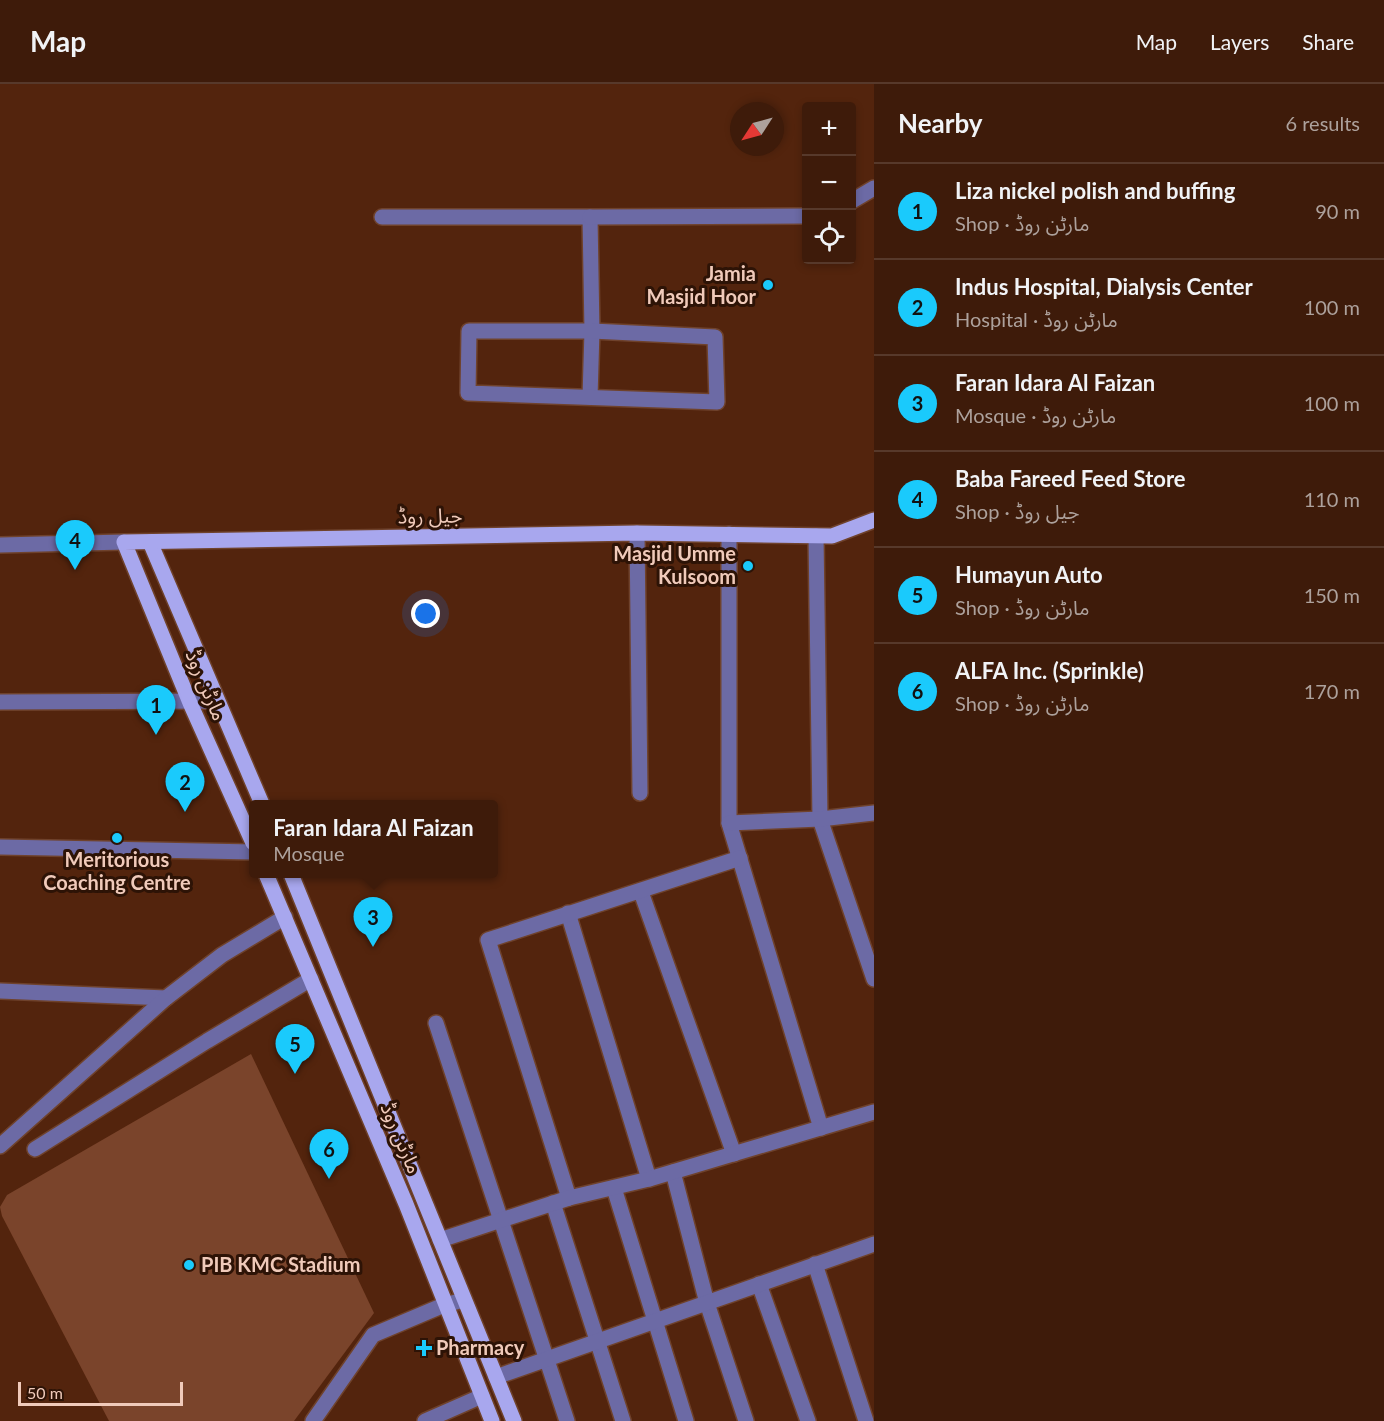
<!DOCTYPE html>
<html lang="en">
<head>
<meta charset="utf-8">
<style>
	body { margin:0; font-family:Lato,"Noto Sans Arabic",sans-serif; background:#492818; color:#f1f3f6 }
	.controls { position:absolute; right:18px; top:18px; display:grid; overflow:hidden; border-radius:6px; box-shadow:0 3px 9px #0003 }
	.controls button { width:54px; height:54px; display:grid; place-items:center; padding:0; border:0; border-bottom:2px solid #57392b; background:#3e1b0a; color:#f1f3f6; font:30px sans-serif }
	.compass { position:absolute; left:730px; top:18px; width:54px; height:54px; border-radius:50%; background:#3e1b0a; box-shadow:0 3px 9px #0003; rotate:234deg }
	.scale { position:absolute; left:18px; bottom:15px; width:165px; box-sizing:border-box; padding-left:6px; border:3px solid #f0caba; border-top:0; font-size:16px; line-height:21px; white-space:nowrap; color:#f0caba; -webkit-text-stroke:4px #2d1306; paint-order:stroke }
	.you { position:absolute; left:426px; top:530px; width:21px; height:21px; margin:-15px; border:4px solid #fff; border-radius:50%; background:#1a73e8; box-shadow:0 0 0 9px #1a73e833 }
	.badge { display:grid; place-items:center; width:39px; height:39px; border-radius:50%; background:#1acafc; color:#111; font-size:20px; font-weight:700 }
	.pin { position:absolute; translate:-50% -50px; filter:drop-shadow(0 2px 3px #0008) }
	.pin::after { content:''; position:absolute; top:32px; width:21px; height:18px; background:inherit; clip-path:polygon(0 0,100% 0,50% 100%) }
	.popup { position:absolute; left:249px; top:716px; width:249px; height:78px; box-sizing:border-box; display:grid; place-content:center; border-radius:6px; background:#3e1b0a; filter:drop-shadow(0 2px 4px #0005); font-size:20px; white-space:nowrap; color:#ada19c }
	.popup b { font-size:22px; color:#f1f3f6 }
	.popup::after { content:''; position:absolute; left:50%; top:100%; margin-left:-12px; border:12px solid transparent; border-top-color:#3e1b0a }
	.list { margin:0; padding:0; list-style:none }
	h2 { display:flex; justify-content:space-between; align-items:center; height:78px; margin:0; padding:0 24px; font-size:26px }
	h2 small { font-size:20px; font-weight:400; color:#ada19c }
	.list li { display:grid; grid-template-columns:39px 1fr auto; gap:18px; align-items:center; box-sizing:border-box; height:96px; padding:0 24px; border-top:2px solid #57392b }
	.list b { display:block; font-size:22px; white-space:nowrap }
	.list p { margin:0; font-size:20px; white-space:nowrap; color:#ada19c }
	.list em { font-size:20px; font-style:normal; color:#ada19c }
	.icon { flex:none; width:33px; height:33px; fill:none; stroke:currentColor; stroke-width:2; stroke-linecap:round; stroke-linejoin:round }
	.map { position:relative; flex:none; width:874px; height:1337px; overflow:hidden }
	header { display:flex; align-items:center; gap:36px; box-sizing:border-box; height:84px; padding:0 30px; background:#3e1b0a; border-bottom:2px solid #57392b }
	header strong { font-size:28px }
	nav { display:flex; gap:33px; margin-inline-start:auto; font-size:21px }
	main { display:flex }
	aside { flex:1; background:#3e1b0a }
	.map>svg:first-child { display:block }
</style>
</head>
<body>
<header>
<strong>Map</strong>
<nav><a>Map</a><a>Layers</a><a>Share</a></nav>
</header>
<main>
<div class="map">
<svg width="874" height="1337" viewBox="0 0 874 1337">
	<rect width="100%" height="100%" fill="#53240d"/>
	<path fill="#7a442b" d="M251,970L374,1229L294,1337H109L2,1132L0,1123L7,1111Z"/>
	<g fill="none" stroke-linecap="round" stroke-linejoin="round">
		<defs>
			<g id="minor">
				<path d="M852,117L874,104"/>
				<path d="M382,133H590L592,247L590,313"/>
				<path d="M590,133L806,132"/>
				<path d="M469,247H592L715,253L717,318L468,309Z"/>
				<path d="M637,449L640,709"/>
				<path d="M729,450V739L821,1044"/>
				<path d="M816,452L820,735L874,895"/>
				<path d="M0,461L124,458"/>
				<path d="M0,618L217,617"/>
				<path d="M729,739L820,735L874,729"/>
				<path d="M0,763L253,768"/>
				<path d="M641,808L734,1070"/>
				<path d="M568,829L649,1095"/>
				<path d="M0,907L166,914"/>
				<path d="M436,939L567,1337"/>
				<path d="M0,1062L166,914L222,871L285,833"/>
				<path d="M35,1065L207,957L311,895"/>
				<path d="M673,1088L707,1219L746,1337"/>
				<path d="M614,1104L686,1337"/>
				<path d="M569,1114L488,856L740,774"/>
				<path d="M553,1119L623,1337"/>
				<path d="M440,1156L569,1114L649,1095L874,1028"/>
				<path d="M815,1180L866,1337"/>
				<path d="M759,1200L808,1337"/>
				<path d="M496,1293L874,1160"/>
				<path d="M313,1337L373,1251L444,1221L464,1216"/>
				<path d="M425,1337L482,1312"/>
			</g>
			<g id="major">
				<path d="M150,458L262,720"/>
				<path d="M253,759L190,619L124,458L637,449L832,452L874,436"/>
				<path d="M266,790L406,1120L492,1337"/>
				<path d="M291,790L514,1337"/>
			</g>
		</defs>
		<use href="#minor" stroke="#6f422c" stroke-width="18"/>
		<use href="#major" stroke="#6f422c" stroke-width="18"/>
		<use href="#minor" stroke="#6c6aa5" stroke-width="15"/>
		<use href="#major" stroke="#a8a7ee" stroke-width="15"/>
	</g>
	<g fill="#1acafc" stroke="#2d1306" stroke-width="2">
		<circle cx="768" cy="201" r="6"/>
		<circle cx="748" cy="482" r="6"/>
		<circle cx="117" cy="754" r="6"/>
		<circle cx="189" cy="1181" r="6"/>
		<path d="M421 1255h6v6h6v6h-6v6h-6v-6h-6v-6h6z"/>
	</g>
	<g text-anchor="middle" stroke-width="6" stroke-linejoin="round" paint-order="stroke">
		<g font-size="20" font-weight="bold" fill="#f0caba" stroke="#2d1306" text-anchor="end">
			<text x="756" y="197">Jamia<tspan x="756" dy="23">Masjid Hoor</tspan></text>
			<text x="736" y="477">Masjid Umme<tspan x="736" dy="23">Kulsoom</tspan></text>
			<text x="117" y="783" text-anchor="middle">Meritorious<tspan x="117" dy="23">Coaching Centre</tspan></text>
			<text x="201" y="1188" text-anchor="start">PIB KMC Stadium</text>
			<text x="436" y="1271" text-anchor="start">Pharmacy</text>
		</g>
		<g font-size="20" fill="#f0caba" stroke="#2d1306">
			<text transform="translate(430 432) rotate(-1)" y="7">جیل روڈ</text>
			<text transform="translate(206 601) rotate(67)" y="7">مارٹن روڈ</text>
			<text transform="translate(401 1054) rotate(67)" y="7">مارٹن روڈ</text>
		</g>
	</g>
</svg>
<div class="controls">
<button>+</button>
<button>−</button>
<button><svg class="icon" aria-label="locate" viewBox="0 0 24 24"><circle cx="12" cy="12" r="6"/><path d="M12 2v4M12 18v4M2 12h4M18 12h4"/></svg></button>
</div>
<svg class="compass" viewBox="-18 -18 36 36"><path d="M0-13l5 13h-10z" fill="#e53935"/><path d="M0 13l5-13h-10z" fill="#ada19c"/></svg>
<div class="scale">50 m</div>
<div class="you"></div>
<div class="pin badge" style="left:156px;top:651px">1</div>
<div class="pin badge" style="left:185px;top:728px">2</div>
<div class="pin badge" style="left:373px;top:863px">3</div>
<div class="popup"><b>Faran Idara Al Faizan</b>Mosque</div>
<div class="pin badge" style="left:75px;top:486px">4</div>
<div class="pin badge" style="left:295px;top:990px">5</div>
<div class="pin badge" style="left:329px;top:1095px">6</div>
</div>
<aside>
<h2>Nearby<small>6 results</small></h2>
<ul class="list">
<li><span class="badge">1</span><div><b>Liza nickel polish and buffing</b><p>Shop · مارٹن روڈ</p></div><em>90 m</em></li>
<li><span class="badge">2</span><div><b>Indus Hospital, Dialysis Center</b><p>Hospital · مارٹن روڈ</p></div><em>100 m</em></li>
<li><span class="badge">3</span><div><b>Faran Idara Al Faizan</b><p>Mosque · مارٹن روڈ</p></div><em>100 m</em></li>
<li><span class="badge">4</span><div><b>Baba Fareed Feed Store</b><p>Shop · جیل روڈ</p></div><em>110 m</em></li>
<li><span class="badge">5</span><div><b>Humayun Auto</b><p>Shop · مارٹن روڈ</p></div><em>150 m</em></li>
<li><span class="badge">6</span><div><b>ALFA Inc. (Sprinkle)</b><p>Shop · مارٹن روڈ</p></div><em>170 m</em></li>
</ul>
</aside>
</main>
</body>
</html>
